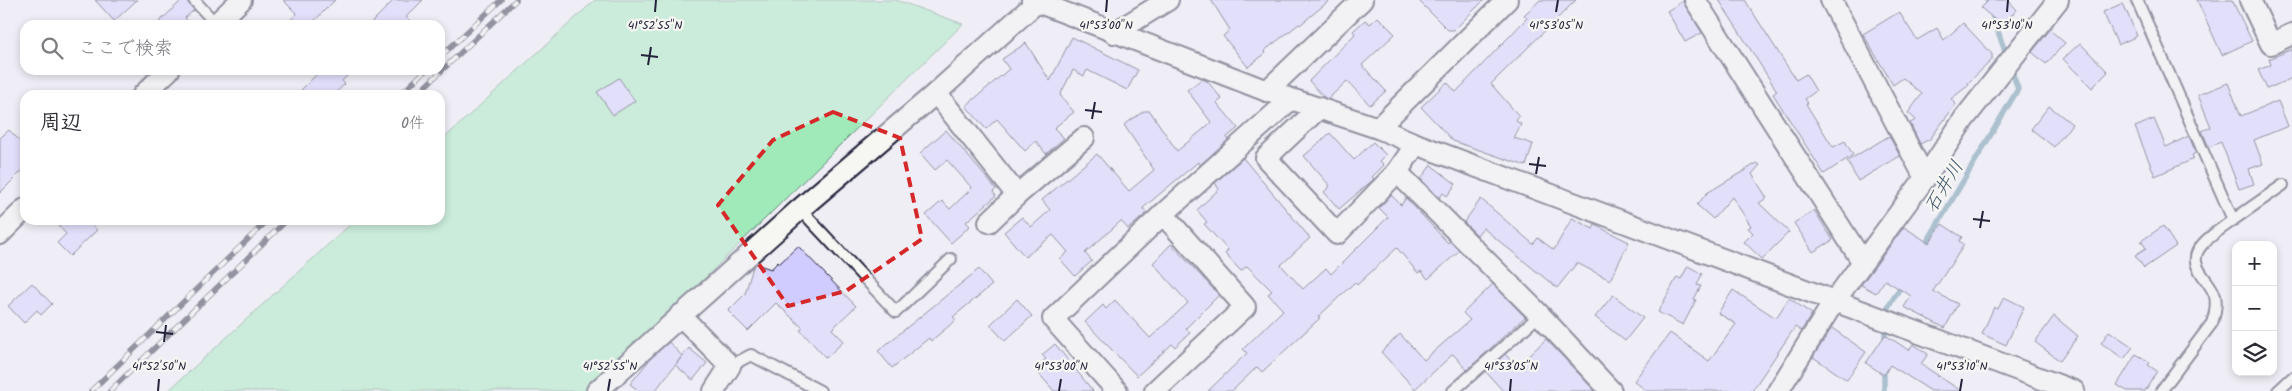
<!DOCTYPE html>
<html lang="ja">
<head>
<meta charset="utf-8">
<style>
	body { margin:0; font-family:Kalam,"Klee One",sans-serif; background:#f7f7f7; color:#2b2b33 }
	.controls { position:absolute; right:15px; bottom:15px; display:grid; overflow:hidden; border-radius:10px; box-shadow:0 2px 8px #0003 }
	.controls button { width:45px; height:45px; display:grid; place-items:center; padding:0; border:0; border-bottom:1px solid #e1e1e2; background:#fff; color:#2b2b33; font:25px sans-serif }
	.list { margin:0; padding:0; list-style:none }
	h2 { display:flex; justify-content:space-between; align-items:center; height:65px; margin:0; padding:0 20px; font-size:21px }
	h2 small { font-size:16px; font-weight:400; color:#7c7c81 }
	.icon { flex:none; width:28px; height:28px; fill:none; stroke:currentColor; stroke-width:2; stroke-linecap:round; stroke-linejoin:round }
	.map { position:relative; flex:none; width:2292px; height:391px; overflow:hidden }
	.search { position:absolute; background:#fff; box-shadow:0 2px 8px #0003; left:20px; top:20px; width:425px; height:55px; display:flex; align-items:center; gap:12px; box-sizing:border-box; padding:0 18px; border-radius:15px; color:#7c7c81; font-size:19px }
	.panel { position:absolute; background:#fff; box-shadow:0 2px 8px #0003; left:20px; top:90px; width:425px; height:135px; border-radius:15px }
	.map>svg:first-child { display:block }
</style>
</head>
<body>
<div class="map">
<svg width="2292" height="391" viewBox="0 0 2292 391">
	<rect width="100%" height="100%" fill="#efeef5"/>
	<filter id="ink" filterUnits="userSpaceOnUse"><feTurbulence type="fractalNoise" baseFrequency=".02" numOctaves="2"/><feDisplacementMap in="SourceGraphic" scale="10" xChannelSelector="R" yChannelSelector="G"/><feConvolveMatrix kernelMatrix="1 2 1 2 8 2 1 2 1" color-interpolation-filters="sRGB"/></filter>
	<g filter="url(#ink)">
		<path fill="#a0e9b8" stroke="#61867a" d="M595,0H896L963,24L590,391H168L355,220H440V142Z"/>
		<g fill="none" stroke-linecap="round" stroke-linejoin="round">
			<g stroke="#5c89a0" stroke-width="5.5">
				<path d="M1987,0L2007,57"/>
				<path d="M1924,247L2018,89L2010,66"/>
				<path d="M1885,341V312L1903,283"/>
				<path d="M1884,391V368"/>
			</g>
		</g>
		<g fill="#d1ccff" stroke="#22223b">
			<path d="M95,0H137L114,21Z"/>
			<path d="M182,0H187L194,10L185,18L192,25H156Z"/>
			<path d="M283,0H335L310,25H285L297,14Z"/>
			<path d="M394,0H423L406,17L414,25H369Z"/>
			<path d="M1211,0H1330L1300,25L1299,24L1264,51L1266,53L1248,67L1223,36L1230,30Z"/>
			<path d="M1418,0H1484L1454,30H1448Z"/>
			<path d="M1540,0H1576L1491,84L1519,116L1516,121L1521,124L1514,138L1533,144L1526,166L1453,141L1421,107L1447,82L1456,92L1527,18L1524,15Z"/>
			<path d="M1719,0H1745L1796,80L1806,74L1816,91L1805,99L1808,103L1806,104L1833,147L1845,141L1853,155L1824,174L1773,94L1777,91Z"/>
			<path d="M1989,0H2008L2017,10L2001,25L1981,8Z"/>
			<path d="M2197,0H2232L2252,41L2222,55Z"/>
			<path d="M1683,1L1702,33L1685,42L1667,11Z"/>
			<path d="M2123,3L2137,36L2118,45L2103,12Z"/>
			<path d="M1899,12L1917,40L1937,28L1944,40L1963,23L1992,54V60L1968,83L1969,85L1951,99L1956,104L1930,139L1920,144L1910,123L1916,120L1908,113L1922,94L1903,78L1893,85L1863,34Z"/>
			<path d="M1378,17L1395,34L1362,65L1386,91L1370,105L1347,81L1328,99L1325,98L1309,81L1355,34L1353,31L1365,20L1370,24Z"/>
			<path d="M2050,30L2065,43L2046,64L2032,52Z"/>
			<path d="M1072,37L1138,70L1127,90L1087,70L1084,76L1073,70L1060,95L1074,112L1054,128L1064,138L1046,154L1036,141L1025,151L997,119L986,129L966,106L1009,69L1002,59L1026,43L1050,81Z"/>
			<path d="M2080,43L2108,72L2092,88L2063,59Z"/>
			<path d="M2292,49V78L2267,89L2258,70L2271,65L2269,59Z"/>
			<path d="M321,70H353L342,81L345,84L333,95H296Z"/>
			<path d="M619,78L635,101L613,115L597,92Z"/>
			<path d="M1202,79L1207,81L1222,99L1217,103L1238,128L1226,138L1228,140L1200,165L1198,162L1143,208L1147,213L1128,229L1121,221L1085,253L1092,261L1075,276L1060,259L1068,252L1053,235L1025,257L1004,232L1022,217L1031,227L1050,210L1042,200L1097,154L1129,191L1154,170L1124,125L1144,111H1150L1177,151L1206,127L1211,122L1187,90Z"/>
			<path d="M2228,83L2241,116L2278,101L2288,126L2254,140L2263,164L2249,169L2254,184L2239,189L2221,142L2209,147L2202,131L2211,127L2198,95Z"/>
			<path d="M2049,106L2072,124L2054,147L2031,129Z"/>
			<path d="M2154,119L2166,147L2189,136L2196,153L2192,155L2194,159L2155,176L2135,127Z"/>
			<path d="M9,130L25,146V168L0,193V138Z"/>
			<path d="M946,130L996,189L993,192L996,196L966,222L970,226L951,243L926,215L942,201L950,209L972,188L947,160L935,170L920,153Z"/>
			<path d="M1330,133L1354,160L1373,142L1386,155L1380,161L1384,165L1372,177L1374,179L1339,209L1324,192L1330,186L1304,156Z"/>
			<path d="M1889,136L1900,156L1858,181L1847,161Z"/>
			<path d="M1243,158L1310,238L1281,265L1303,289L1326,268L1331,274L1388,217L1379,208L1391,195L1401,205L1406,198L1448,243L1450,241L1459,251L1428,279L1421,271L1418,273L1397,248L1357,285L1355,282L1318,317L1320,318L1262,372L1257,367L1232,391H1208L1247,353L1243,349L1283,310L1268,294L1272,291L1247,266L1241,271L1225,254L1228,250L1204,224L1207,222L1197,210L1219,189L1215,183Z"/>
			<path d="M1757,163L1760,165L1752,174L1767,198L1759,203L1789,232L1762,259L1744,242L1753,233L1748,228L1751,226L1732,197L1713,219L1697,205L1707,193Z"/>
			<path d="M1431,165L1456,184L1447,196L1443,193L1439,198L1421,179Z"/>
			<path d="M1481,199L1533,244L1538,238L1554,250L1572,218L1593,229L1595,225L1629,242L1610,280L1577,263L1557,288L1483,228L1477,235L1464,222Z"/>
			<path d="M1814,210L1833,240L1813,252L1794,223Z"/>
			<path d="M53,220H87L97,230L70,256L57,243L66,234Z"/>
			<path d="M1942,224L1962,237L1959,241L1964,245L1933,291L1958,304L1945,328L1904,307L1911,296L1885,280L1876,293L1861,285L1904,227L1929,243Z"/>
			<path d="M2163,226L2176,246L2144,268L2135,255L2146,248L2141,241Z"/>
			<path d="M1171,244L1219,295L1186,328L1190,333L1175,347L1172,344L1137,376L1085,322L1103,305L1106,309L1115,300L1150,338L1188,303L1153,263Z"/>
			<path d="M798,246L856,306L832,329L844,341L826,358L800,330L803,328L776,303L748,331L728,311L745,294L753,267L756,264L771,269L778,262L779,264Z"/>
			<path d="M1688,266L1702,274L1697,285L1701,286L1694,299L1696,300L1683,325L1658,312L1677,277L1681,279Z"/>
			<path d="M979,269L992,285L953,317L956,320L931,341L929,338L892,368L878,351Z"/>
			<path d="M32,283L52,304L41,315L37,310L24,323L8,306Z"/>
			<path d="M1493,284L1525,317L1467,370L1453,354L1415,389L1381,352L1400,334L1424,360L1470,320L1463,313Z"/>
			<path d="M1733,290L1776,318L1789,298L1812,314L1801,331L1795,327L1752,391H1647L1634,381L1670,333L1709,361L1736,324L1718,313Z"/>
			<path d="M1613,295L1643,318L1625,341L1595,317Z"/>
			<path d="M2004,297L2024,307L2006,345L1982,334L1994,307L1998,309Z"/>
			<path d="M1017,299L1032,316L1005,341L990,325Z"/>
			<path d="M2054,316L2078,336L2060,361L2035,342Z"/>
			<path d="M1832,328L1866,352L1847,380L1813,357Z"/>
			<path d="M2109,331L2133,347L2124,359L2101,343Z"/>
			<path d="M1885,335L1909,350L1913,344L1928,354L1921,364L1961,391H1931L1890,365L1884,375L1866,363Z"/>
			<path d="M1546,339L1595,391H1503L1486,372L1505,354L1517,367Z"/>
			<path d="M669,342L682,356L676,364L689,348L707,363L693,380L675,365L655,391H639L630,384L651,358Z"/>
			<path d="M1055,344L1093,391H1054L1034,368L1046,359L1042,355Z"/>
			<path d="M2136,354L2150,362L2148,365L2157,371L2145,391H2127L2117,385Z"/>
		</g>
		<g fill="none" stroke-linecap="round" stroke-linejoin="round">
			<defs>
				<g id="service">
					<path d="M194,0L216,24"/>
					<path d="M2137,0L2233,220L2283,185"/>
					<path d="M800,209L896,312L951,259"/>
					<path d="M730,366L751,355L820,391"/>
					<path d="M1453,391L1540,315"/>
					<path d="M2161,391L2212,323C2215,314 2217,305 2215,296C2210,278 2184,265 2202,245C2210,235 2223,228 2233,220"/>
					<path d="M2278,391L2292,378"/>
				</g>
				<g id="minor">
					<path d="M1032,0L1267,91L1378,128L1416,144L2074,391"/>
					<path d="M1695,0L1862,261"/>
					<path d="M1831,0L1925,178"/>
					<path d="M2250,0L2271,44L2292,34"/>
					<path d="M215,25L241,0"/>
					<path d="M1114,33L1168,0"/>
					<path d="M1267,91L1362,0"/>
					<path d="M936,93L1017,195"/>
					<path d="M143,95L169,70"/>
					<path d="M1319,108L1266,158L1337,234L1397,172L1416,144"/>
					<path d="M1378,128L1507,0"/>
					<path d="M1397,172L1540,315L1611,391"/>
					<path d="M989,222L1017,195L1084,138"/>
					<path d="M0,234L25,209"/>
					<path d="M680,315L730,366L714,391"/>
					<path d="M597,391L800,209L936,93L1039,0"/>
					<path d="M1117,391L1053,319L1163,214L1290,100"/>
					<path d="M1155,391L1245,307L1163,214"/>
					<path d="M1778,391L1835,300L1925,178L1964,119L2058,0"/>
				</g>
			</defs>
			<use href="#service" stroke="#22223b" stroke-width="14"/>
			<use href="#minor" stroke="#22223b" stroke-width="24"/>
			<use href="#service" stroke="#f6f6f2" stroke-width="10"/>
			<use href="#minor" stroke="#f6f6f2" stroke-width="20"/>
			<defs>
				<g id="rail">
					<path d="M440,57L501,0"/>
					<path d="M400,95L426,70"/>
					<path d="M416,95L516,0"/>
					<path d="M91,391L268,220"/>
					<path d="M110,391L287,220"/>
				</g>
			</defs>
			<use href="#rail" stroke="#22223b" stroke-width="5.5"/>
			<use href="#rail" stroke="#f6f6f2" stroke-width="4" stroke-dasharray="11" stroke-linecap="butt"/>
		</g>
	</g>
	<path d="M0 0H2292V391H0ZM833,112L900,138L922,239L846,291L788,306L718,205L773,140Z" fill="#efeef5" fill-opacity=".55" fill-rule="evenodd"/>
	<path fill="none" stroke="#d62828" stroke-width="4" stroke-dasharray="10 6" stroke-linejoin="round" d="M833,112L900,138L922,239L846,291L788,306L718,205L773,140Z"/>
	<path fill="none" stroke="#22223b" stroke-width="2" d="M655,12L656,0M1106,12L1107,0M1556,12L1558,0M2007,12L2008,0M641,55L658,57M648,65L651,47M1085,110L1102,112M1092,119L1095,102M1529,164L1546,166M1536,174L1539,157M1973,219L1990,221M1980,228L1983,211M156,332L173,334M164,342L166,325M158,391L159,379M608,391L610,379M1059,391L1061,379M1510,391L1511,379M1960,391L1962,379"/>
	<g text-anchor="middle" stroke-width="4.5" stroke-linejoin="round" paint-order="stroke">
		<g font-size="19" font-style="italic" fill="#3f566d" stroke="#f6f6f2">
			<text transform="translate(1943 186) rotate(-59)" y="7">石井川</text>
		</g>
	</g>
	<g font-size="12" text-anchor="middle" fill="#22223b" stroke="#f6f6f2" stroke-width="4.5" stroke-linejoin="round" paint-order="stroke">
		<text x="655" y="29">41°52'55"N</text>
		<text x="1106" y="29">41°53'00"N</text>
		<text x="1556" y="29">41°53'05"N</text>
		<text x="2007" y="29">41°53'10"N</text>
		<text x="159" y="370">41°52'50"N</text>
		<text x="610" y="370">41°52'55"N</text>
		<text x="1061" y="370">41°53'00"N</text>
		<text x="1511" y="370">41°53'05"N</text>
		<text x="1962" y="370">41°53'10"N</text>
	</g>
</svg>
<div class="controls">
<button>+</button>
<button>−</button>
<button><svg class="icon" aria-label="layers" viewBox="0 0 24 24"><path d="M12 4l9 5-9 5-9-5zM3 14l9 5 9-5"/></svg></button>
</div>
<div class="search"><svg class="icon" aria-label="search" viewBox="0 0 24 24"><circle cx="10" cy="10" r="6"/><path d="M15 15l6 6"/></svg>ここで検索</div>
<section class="panel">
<h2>周辺<small>0件</small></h2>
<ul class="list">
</ul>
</section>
</div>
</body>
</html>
